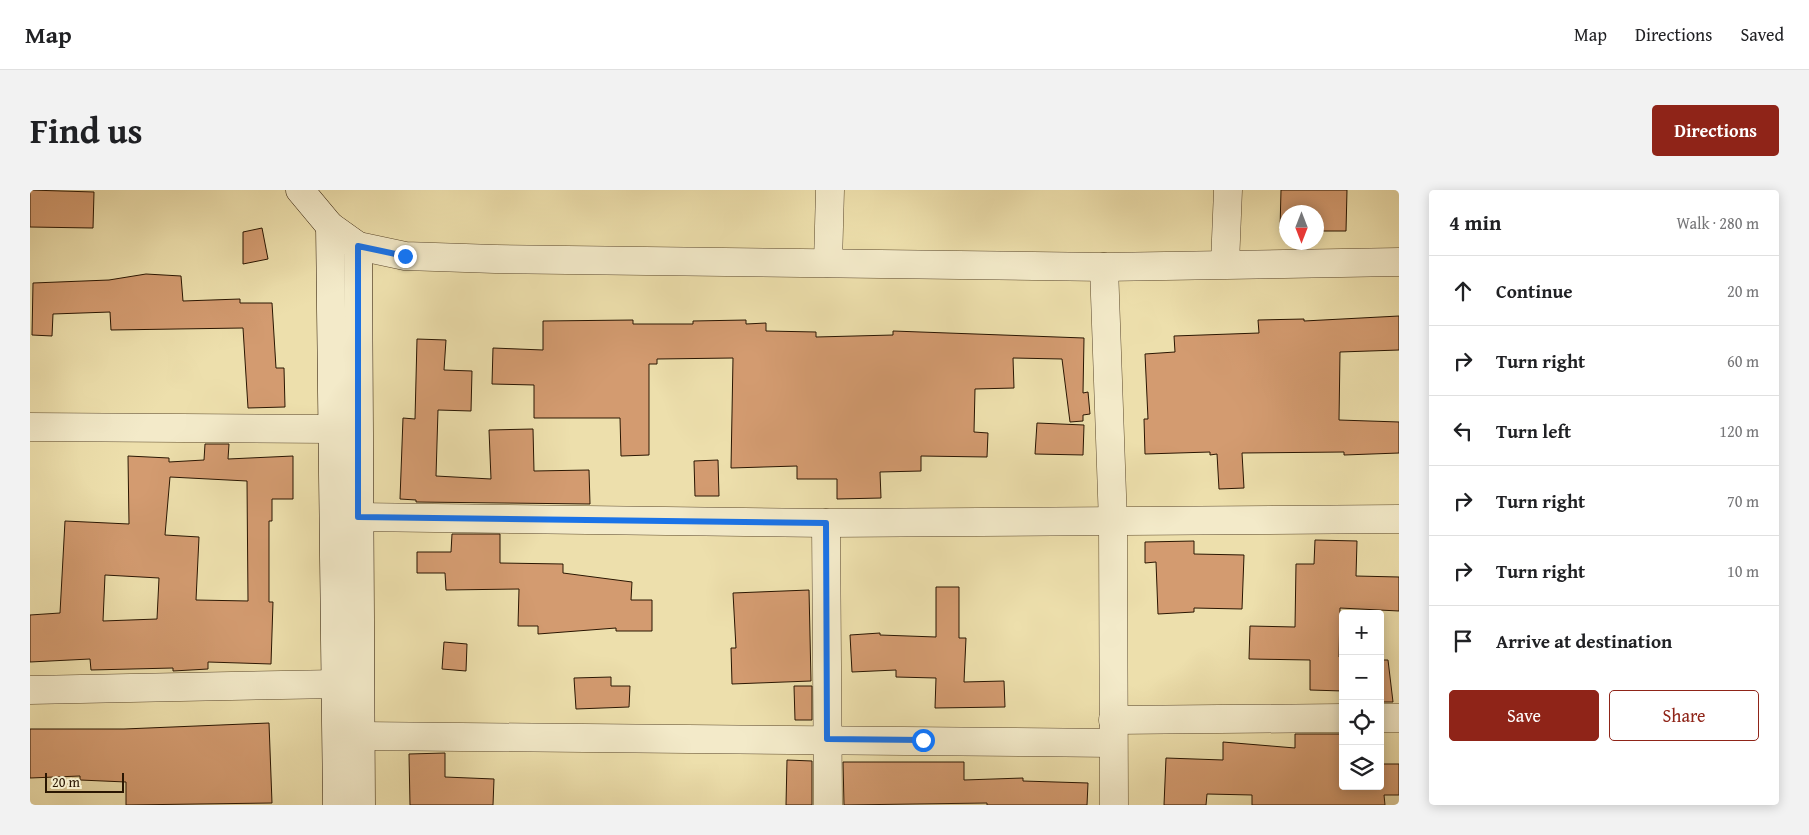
<!DOCTYPE html>
<html lang="en">
<head>
<meta charset="utf-8">
<style>
	body { margin:0; font-family:"Gentium Book Plus",serif; background:#f2f2f2; color:#202124 }
	.controls { position:absolute; right:15px; bottom:15px; display:grid; overflow:hidden; border-radius:5px; box-shadow:0 2px 12px #0003 }
	.controls button { width:45px; height:45px; display:grid; place-items:center; padding:0; border:0; border-bottom:1px solid #e0e0e0; background:#fff; color:#202124; font:25px sans-serif }
	.compass { position:absolute; left:1249px; top:15px; width:45px; height:45px; border-radius:50%; background:#fff; box-shadow:0 2px 12px #0003; rotate:180deg }
	.scale { position:absolute; left:15px; bottom:12px; width:79px; box-sizing:border-box; padding-left:5px; border:2px solid #2a1602; border-top:0; font-size:14px; line-height:18px; white-space:nowrap; color:#2a1602; -webkit-text-stroke:4px #f3eac9; paint-order:stroke }
	.stop { position:absolute; width:15px; height:15px; margin:-11px; border:4px solid #1a73e8; border-radius:50%; background:#fff }
	.stop.end { background:#1a73e8; border-color:#fff; box-shadow:0 1px 5px #0008 }
	.list { margin:0; padding:0; list-style:none }
	h2 { display:flex; justify-content:space-between; align-items:center; height:65px; margin:0; padding:0 20px; font-size:21px }
	h2 small { font-size:16px; font-weight:400; color:#757577 }
	.list li { display:grid; grid-template-columns:32px 1fr auto; gap:15px; align-items:center; box-sizing:border-box; height:70px; padding:0 20px; border-top:1px solid #e0e0e0 }
	.list b { display:block; font-size:19px; white-space:nowrap }
	.list em { font-size:16px; font-style:normal; color:#757577 }
	.actions { display:flex; gap:10px; padding:15px 20px }
	.actions a { flex:1; padding:11px 0; border:1px solid #8f2418; border-radius:5px; text-align:center; font-size:18px; color:#8f2418 }
	.actions .main { background:#8f2418; color:#fff }
	.icon { flex:none; width:28px; height:28px; fill:none; stroke:currentColor; stroke-width:2; stroke-linecap:round; stroke-linejoin:round }
	.map { position:relative; flex:none; width:1369px; height:615px; overflow:hidden; border-radius:5px }
	header { display:flex; align-items:center; gap:30px; box-sizing:border-box; height:70px; padding:0 25px; background:#fff; border-bottom:1px solid #e0e0e0 }
	header strong { font-size:24px }
	nav { display:flex; gap:28px; margin-inline-start:auto; font-size:18px }
	.intro { display:flex; align-items:center; justify-content:space-between; box-sizing:border-box; height:120px; padding:0 30px }
	h1 { margin:0; font-size:35px }
	.button { padding:12px 22px; border-radius:5px; background:#8f2418; color:#fff; font-size:18px; font-weight:700 }
	main { display:flex; gap:30px; padding:0 30px }
	aside { flex:1; background:#fff; border-radius:5px; box-shadow:0 2px 12px #0003 }
	.map>svg:first-child { display:block }
</style>
</head>
<body>
<header>
<strong>Map</strong>
<nav><a>Map</a><a>Directions</a><a>Saved</a></nav>
</header>
<div class="intro"><h1>Find us</h1><a class="button">Directions</a></div>
<main>
<div class="map">
<svg width="1369" height="615" viewBox="0 0 1369 615">
	<rect width="100%" height="100%" fill="#eddfac"/>
	<filter id="stains"><feTurbulence type="fractalNoise" baseFrequency=".004" numOctaves="4"/><feColorMatrix values="0 0 0 0 .2 0 0 0 0 .09 0 0 0 0 .02 0 0 0 .5 -.17"/></filter>
	<radialGradient id="worn" r=".72"><stop offset=".6" stop-color="#630" stop-opacity="0"/><stop offset="1" stop-color="#630" stop-opacity=".3"/></radialGradient>
	<g fill="#d39b70" stroke="#2a1602" fill-rule="evenodd">
		<path d="M0,0L64,2L63,38L0,37Z"/>
		<path d="M1251,0H1317L1316,41H1286V22H1256V40H1250Z"/>
		<path d="M232,38L238,69L213,74V42Z"/>
		<path d="M116,84L151,86L153,111L210,109V113H242L246,178H254L255,217L218,218L213,138L81,140L80,122L23,124L22,146L2,145L3,93L79,90Z"/>
		<path d="M1369,126V160L1310,162L1309,230L1369,232V263L1314,265V262L1212,263L1214,298L1189,299L1187,264L1180,265V262L1115,264L1114,229H1118L1115,164L1145,162L1144,146L1229,143L1228,130L1274,129V131Z"/>
		<path d="M603,130V134H663V131L716,130V134L736,133V141L786,142V147L863,145V141L1054,148L1053,203L1058,202L1060,224L1053,225V231L1040,232L1032,169L983,168L984,198L945,199L944,242L958,243L957,267L891,266V281L850,282L851,308L807,309V289H767V276L701,278L703,168L627,169V174H619V265L591,266L590,228H504V195L462,194L463,158L513,160V131Z"/>
		<path d="M387,149L416,150L414,180L442,181L441,221L408,220L406,286L461,289L459,240L503,239L504,281L559,280L560,314L386,312V310L370,309L373,228L385,229Z"/>
		<path d="M1007,233L1054,235L1053,265L1005,264Z"/>
		<path d="M175,254H199L198,269L263,266V309H242V331H239V412H243L241,474L178,472V479L143,481V478L61,480L60,469L0,472V425L30,423L35,331L99,334L98,266L139,268V272L174,270ZM140,287L217,291L218,411L166,410L169,347L135,345ZM75,385L129,388L127,429L73,431Z"/>
		<path d="M688,270L689,306H665L664,271Z"/>
		<path d="M422,344H470V373L533,374V383L602,392L601,410H622V441H586V438L508,444V436H488L489,399L416,400L415,383H387V362H421Z"/>
		<path d="M1285,350L1327,351L1326,386L1369,387V421L1310,418L1309,467L1313,468V501L1280,500V470L1219,469L1220,436L1265,437L1266,374H1284Z"/>
		<path d="M1164,351V364L1214,365L1212,419L1164,418V422L1128,424L1126,372L1115,373V352Z"/>
		<path d="M906,397H929V448H936L934,492L974,491L975,517L905,518L906,488L866,487V480L822,482L820,445L850,443V445L906,447Z"/>
		<path d="M779,400L781,491L702,494L701,458H706L703,403Z"/>
		<path d="M414,452L437,454L436,481L412,479Z"/>
		<path d="M1350,470H1358L1363,512H1350Z"/>
		<path d="M581,487V496H600L599,517L546,519L544,488Z"/>
		<path d="M764,496H782V530H765Z"/>
		<path d="M239,533L242,613L96,615V592L50,590V586L0,588V539H94Z"/>
		<path d="M1265,544H1313V596H1350V574H1369V605H1354L1355,615H1222V605L1177,604L1176,615H1134L1136,568L1193,570V552L1265,558Z"/>
		<path d="M415,563V587L464,589L463,615H380L379,564Z"/>
		<path d="M757,570L782,571V615H756Z"/>
		<path d="M813,572H934V590L993,588V591L1058,593L1057,615H957V613L814,615Z"/>
	</g>
	<g fill="none" stroke-linecap="round" stroke-linejoin="round">
		<defs>
			<g id="minor">
				<path d="M798,73L800,0"/>
				<path d="M1195,74L1198,0"/>
				<path d="M1074,77L1083,333L1084,615"/>
				<path d="M0,237L302,239"/>
				<path d="M328,327L796,333L1369,329"/>
				<path d="M796,333L798,615"/>
				<path d="M0,500L307,494"/>
				<path d="M1350,528H1369"/>
				<path d="M1083,530L1313,528"/>
				<path d="M331,546L1083,553"/>
			</g>
			<path id="tertiary" d="M328,56L375,66L465,69L1074,77L1369,72"/>
			<g id="secondary">
				<path d="M270,0L300,36L328,56L331,615"/>
				<path d="M300,36L307,615"/>
			</g>
		</defs>
		<use href="#minor" stroke="#5b482c" stroke-width="29"/>
		<use href="#tertiary" stroke="#5b482c" stroke-width="29"/>
		<use href="#secondary" stroke="#2a1602" stroke-width="29"/>
		<use href="#minor" stroke="#f3eac9" stroke-width="28"/>
		<use href="#tertiary" stroke="#f3eac9" stroke-width="28"/>
		<use href="#secondary" stroke="#f3eac9" stroke-width="28"/>
	</g>
	<g fill="none" stroke-linecap="round" stroke-linejoin="round">
		<path stroke="#1a73e8" stroke-width="6" d="M375,66L328,56V327L796,333L797,549L893,550"/>
	</g>
	<rect width="100%" height="100%" filter="url(#stains)"/>
	<rect width="100%" height="100%" fill="url(#worn)"/>
</svg>
<div class="controls">
<button>+</button>
<button>−</button>
<button><svg class="icon" aria-label="locate" viewBox="0 0 24 24"><circle cx="12" cy="12" r="6"/><path d="M12 2v4M12 18v4M2 12h4M18 12h4"/></svg></button>
<button><svg class="icon" aria-label="layers" viewBox="0 0 24 24"><path d="M12 4l9 5-9 5-9-5zM3 14l9 5 9-5"/></svg></button>
</div>
<svg class="compass" viewBox="-18 -18 36 36"><path d="M0-13l5 13h-10z" fill="#e53935"/><path d="M0 13l5-13h-10z" fill="#757577"/></svg>
<div class="scale">20 m</div>
<div class="stop" style="left:893px;top:550px"></div>
<div class="stop end" style="left:375px;top:66px"></div>
</div>
<aside>
<h2>4 min<small>Walk · 280 m</small></h2>
<ul class="list">
<li><svg class="icon" aria-label="ahead" viewBox="0 0 24 24"><path d="M12 20V5M6 11l6-6 6 6"/></svg><div><b>Continue</b></div><em>20 m</em></li>
<li><svg class="icon" aria-label="right" viewBox="0 0 24 24"><path d="M7 20v-9h11M14 6l5 5-5 5"/></svg><div><b>Turn right</b></div><em>60 m</em></li>
<li><svg class="icon" aria-label="left" viewBox="0 0 24 24"><path d="M17 20v-9H6M10 6l-5 5 5 5"/></svg><div><b>Turn left</b></div><em>120 m</em></li>
<li><svg class="icon" aria-label="right" viewBox="0 0 24 24"><path d="M7 20v-9h11M14 6l5 5-5 5"/></svg><div><b>Turn right</b></div><em>70 m</em></li>
<li><svg class="icon" aria-label="right" viewBox="0 0 24 24"><path d="M7 20v-9h11M14 6l5 5-5 5"/></svg><div><b>Turn right</b></div><em>10 m</em></li>
<li><svg class="icon" aria-label="arrive" viewBox="0 0 24 24"><path d="M6 21V4h12l-3 4 3 4H6"/></svg><div><b>Arrive at destination</b></div></li>
</ul>
<div class="actions"><a class="main">Save</a><a>Share</a></div>
</aside>
</main>
</body>
</html>
